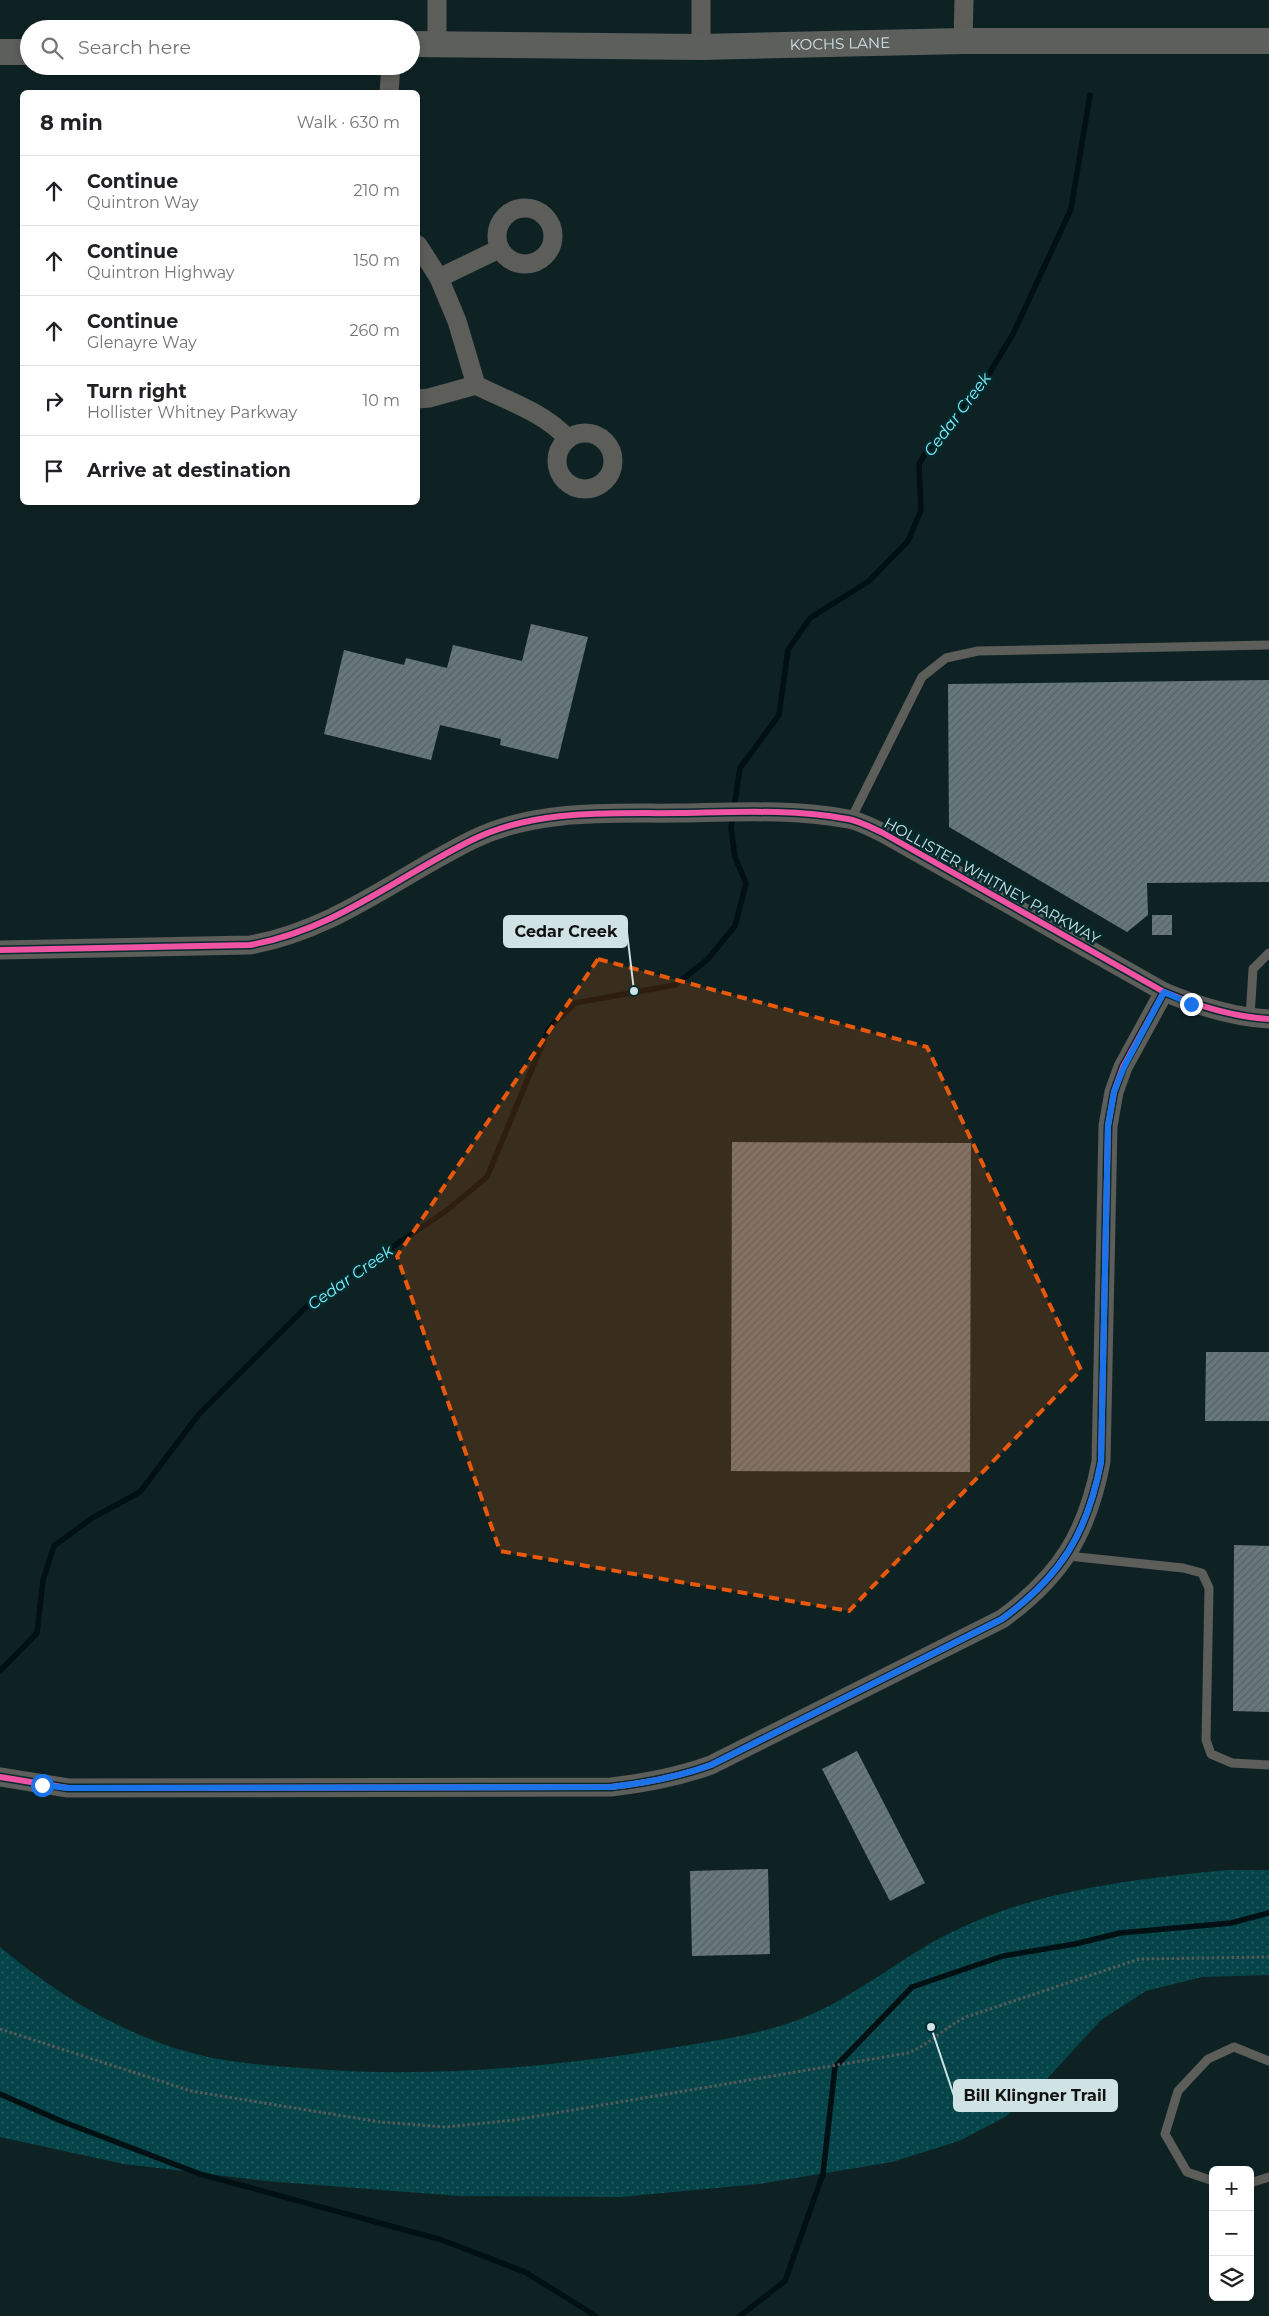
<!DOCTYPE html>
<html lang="en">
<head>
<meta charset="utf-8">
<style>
	body { margin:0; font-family:Montserrat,sans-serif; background:#f6f6f6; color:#202124 }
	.controls { position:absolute; right:15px; bottom:15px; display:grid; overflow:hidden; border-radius:8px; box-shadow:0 2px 8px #0003 }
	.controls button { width:45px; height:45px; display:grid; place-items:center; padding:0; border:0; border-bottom:1px solid #e0e0e0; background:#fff; color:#202124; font:25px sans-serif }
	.stop { position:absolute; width:15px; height:15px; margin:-11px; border:4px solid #1a73e8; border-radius:50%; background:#fff }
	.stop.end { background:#1a73e8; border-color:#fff; box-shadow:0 1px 5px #0008 }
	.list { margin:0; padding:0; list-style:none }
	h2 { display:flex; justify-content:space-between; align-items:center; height:65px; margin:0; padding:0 20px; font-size:21px }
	h2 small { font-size:16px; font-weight:400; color:#757577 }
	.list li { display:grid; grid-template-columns:32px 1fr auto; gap:15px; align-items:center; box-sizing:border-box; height:70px; padding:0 20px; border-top:1px solid #e0e0e0 }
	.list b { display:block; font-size:19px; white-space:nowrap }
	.list p { margin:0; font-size:16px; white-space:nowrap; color:#757577 }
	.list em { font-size:16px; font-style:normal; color:#757577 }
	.icon { flex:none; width:28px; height:28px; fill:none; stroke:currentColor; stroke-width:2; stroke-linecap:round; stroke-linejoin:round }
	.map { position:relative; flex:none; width:1269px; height:2316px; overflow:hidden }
	.search { position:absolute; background:#fff; box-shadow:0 2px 8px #0003; left:20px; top:20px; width:400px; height:55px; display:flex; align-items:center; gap:12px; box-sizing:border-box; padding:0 18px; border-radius:28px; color:#757577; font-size:19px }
	.panel { position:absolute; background:#fff; box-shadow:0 2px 8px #0003; left:20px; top:90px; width:400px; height:415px; border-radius:8px }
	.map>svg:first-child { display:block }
</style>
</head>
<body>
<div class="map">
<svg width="1269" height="2316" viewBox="0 0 1269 2316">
	<defs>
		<pattern id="park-dots" width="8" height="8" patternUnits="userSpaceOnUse" patternTransform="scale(1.25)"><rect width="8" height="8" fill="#054449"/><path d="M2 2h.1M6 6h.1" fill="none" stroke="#285f63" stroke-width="1.8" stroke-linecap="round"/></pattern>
		<pattern id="building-hatch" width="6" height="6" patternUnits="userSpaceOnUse" patternTransform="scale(1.25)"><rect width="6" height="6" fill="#69797b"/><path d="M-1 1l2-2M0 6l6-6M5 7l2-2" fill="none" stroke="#566162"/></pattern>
	</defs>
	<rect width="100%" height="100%" fill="#0e2224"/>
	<path fill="url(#park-dots)" d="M1228,1870H1269V1975L1202,1977L1146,1991L1101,2020L1033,2094L1005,2117L959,2141L892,2162L759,2184L620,2197L459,2196L266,2181L124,2164L0,2137V1947C56,1994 121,2034 192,2053C228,2063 265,2065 301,2068C418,2078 536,2069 651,2051C699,2043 752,2037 798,2020C853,1999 898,1959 950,1933C1035,1890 1134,1879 1228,1870Z"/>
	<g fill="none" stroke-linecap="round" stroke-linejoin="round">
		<g stroke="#011013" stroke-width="5.5">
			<path d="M0,1671L37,1633L43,1580L54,1546L92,1518L140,1492L199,1414L312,1301L446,1211L487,1177L549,1028L575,1003L675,985L707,960L735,926L746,883L735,857L731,828L740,768L779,715L788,650L810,618L869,581L908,541L921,510L919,464L928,449L984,382L1013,334L1071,209L1090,95"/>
			<path d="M0,2094L61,2121L200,2174L442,2240L525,2272L596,2316"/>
			<path d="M740,2316L785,2281L823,2174L835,2067L912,1987L1003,1956L1075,1944L1120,1933L1231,1923L1269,1913"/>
		</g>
	</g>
	<g fill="url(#building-hatch)">
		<path d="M531,624L588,637L558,759L500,745L501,739L440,725L431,760L324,734L344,650L404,665L406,658L447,668L453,645L522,661Z"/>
		<path d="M1269,680V882L1147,883L1148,915L1127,932L949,827L948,684Z"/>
		<rect x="1152" y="915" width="20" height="20"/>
		<path d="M732,1142L971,1143L970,1472L731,1471Z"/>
		<path d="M1206,1352H1269V1421H1205Z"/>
		<path d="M1234,1545L1269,1546V1712L1233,1711Z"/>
		<path d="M857,1751L925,1883L890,1901L822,1769Z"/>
		<path d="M768,1869L770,1954L692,1956L690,1871Z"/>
	</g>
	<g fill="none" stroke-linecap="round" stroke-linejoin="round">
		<path stroke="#555a59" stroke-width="3" stroke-dasharray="2.5 2.5" stroke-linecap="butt" d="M0,2029L191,2091L380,2122L446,2127L514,2120L908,2053C930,2044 945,2027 966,2017L1139,1959L1269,1957"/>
		<g stroke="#5d5d5a" stroke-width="9">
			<path d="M851,819L922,677L946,658L978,651L1269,645"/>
			<path d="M1250,1017L1253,969L1269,953"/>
			<path d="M1068,1556L1183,1568L1202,1573L1209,1588L1206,1740L1211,1754L1232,1763L1269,1765"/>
			<path d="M1213,2181L1187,2172L1165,2134L1178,2091L1208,2059L1234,2047L1269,2061"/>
			<path d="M1250,2183L1269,2177"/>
		</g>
		<g stroke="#5d5d5a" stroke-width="19">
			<path d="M437,0V43"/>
			<path d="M963,41L964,0"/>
			<path d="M701,47V0"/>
			<path d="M389,92L391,66"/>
			<circle cx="525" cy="236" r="28"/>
			<path d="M418,245L439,278L457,321L476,385"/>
			<path d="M439,278L499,249"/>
			<path d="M476,385C507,401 544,412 568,439"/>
			<path d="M418,399L429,398L476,385"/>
			<circle cx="585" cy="461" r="28"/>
			<path d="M0,950L250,945C335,930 398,876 474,839C539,808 613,814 682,813C738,812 793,809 848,819C860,821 872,828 883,833L1164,992C1198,1006 1232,1017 1269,1019"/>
			<path d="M0,1777L68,1788L611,1787C646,1783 678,1777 711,1765L1002,1619C1061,1576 1087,1534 1101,1462L1108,1126L1114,1092L1123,1067L1164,992"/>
		</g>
		<g stroke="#5d5f5d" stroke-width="26">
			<path id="s1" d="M411,44L701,47L963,41H1269"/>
			<path d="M0,52H29"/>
		</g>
		<defs>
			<g id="cycleway">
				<path d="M0,950L250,945C335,930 398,876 474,839C539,808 613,814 682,813C738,812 793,809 848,819C860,821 872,828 883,833L1164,992C1198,1006 1232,1017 1269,1019"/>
				<path d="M0,1777L68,1788L611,1787C646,1783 678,1777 711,1765L1002,1619C1061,1576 1087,1534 1101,1462L1108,1126L1114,1092L1123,1067L1164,992"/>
			</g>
		</defs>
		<use href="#cycleway" stroke="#042a2e" stroke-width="9"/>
		<use href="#cycleway" stroke="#f153a3" stroke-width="6"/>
	</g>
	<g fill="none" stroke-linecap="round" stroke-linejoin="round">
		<path stroke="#1a73e8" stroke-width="6" d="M42,1785L68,1788L611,1787C646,1783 678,1777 711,1765L1002,1619C1061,1576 1087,1534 1101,1462L1108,1126L1114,1092L1124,1067L1164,992L1191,1004"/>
	</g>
	<path fill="#e8590c" fill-opacity="0.2" stroke="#e8590c" stroke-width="4" stroke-dasharray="10 6" stroke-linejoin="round" d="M598,959L927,1047L1081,1370L849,1611L500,1551L397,1256Z"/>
	<g text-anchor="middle" stroke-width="5" stroke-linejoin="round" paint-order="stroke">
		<g font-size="15" fill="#cfe2e4" stroke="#042a2e">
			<text dy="5" stroke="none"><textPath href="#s1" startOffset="429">KOCHS LANE</textPath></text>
			<text transform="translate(992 881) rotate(29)" y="5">HOLLISTER WHITNEY PARKWAY</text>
		</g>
		<g font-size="16" font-style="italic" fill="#7af0fd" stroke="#042a2e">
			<text transform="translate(957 414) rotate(-53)" y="6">Cedar Creek</text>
			<text transform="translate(350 1277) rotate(-35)" y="6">Cedar Creek</text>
		</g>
	</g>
	<path fill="none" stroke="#cfe2e4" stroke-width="2" d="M634 991L627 932M931 2027L954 2096"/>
	<g fill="#cfe2e4" stroke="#042a2e" stroke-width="2">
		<circle cx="634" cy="991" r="5"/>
		<circle cx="931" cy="2027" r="5"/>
	</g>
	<g fill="#cfe2e4" stroke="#cfe2e4" stroke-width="2">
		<rect x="504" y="916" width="123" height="31" rx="5"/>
		<rect x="954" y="2080" width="163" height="31" rx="5"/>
	</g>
	<g font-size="16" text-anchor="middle" font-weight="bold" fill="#111">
		<text x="566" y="937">Cedar Creek</text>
		<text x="1035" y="2101">Bill Klingner Trail</text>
	</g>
</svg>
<div class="controls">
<button>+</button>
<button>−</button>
<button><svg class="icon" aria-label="layers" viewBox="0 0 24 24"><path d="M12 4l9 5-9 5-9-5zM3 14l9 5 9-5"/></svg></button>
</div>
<div class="stop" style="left:42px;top:1785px"></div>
<div class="stop end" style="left:1191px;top:1004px"></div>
<div class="search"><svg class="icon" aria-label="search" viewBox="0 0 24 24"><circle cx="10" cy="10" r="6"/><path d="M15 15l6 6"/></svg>Search here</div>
<section class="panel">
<h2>8 min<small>Walk · 630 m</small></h2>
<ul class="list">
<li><svg class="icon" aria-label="ahead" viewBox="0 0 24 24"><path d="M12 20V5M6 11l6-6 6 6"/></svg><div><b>Continue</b><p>Quintron Way</p></div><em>210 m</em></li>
<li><svg class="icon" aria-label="ahead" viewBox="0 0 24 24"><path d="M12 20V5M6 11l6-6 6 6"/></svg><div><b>Continue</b><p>Quintron Highway</p></div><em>150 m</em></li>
<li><svg class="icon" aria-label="ahead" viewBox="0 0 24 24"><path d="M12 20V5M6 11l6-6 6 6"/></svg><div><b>Continue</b><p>Glenayre Way</p></div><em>260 m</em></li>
<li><svg class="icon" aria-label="right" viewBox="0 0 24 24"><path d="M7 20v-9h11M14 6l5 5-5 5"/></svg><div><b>Turn right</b><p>Hollister Whitney Parkway</p></div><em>10 m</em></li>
<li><svg class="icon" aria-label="arrive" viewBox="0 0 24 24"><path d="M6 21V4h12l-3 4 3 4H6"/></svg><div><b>Arrive at destination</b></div></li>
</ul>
</section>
</div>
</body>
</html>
